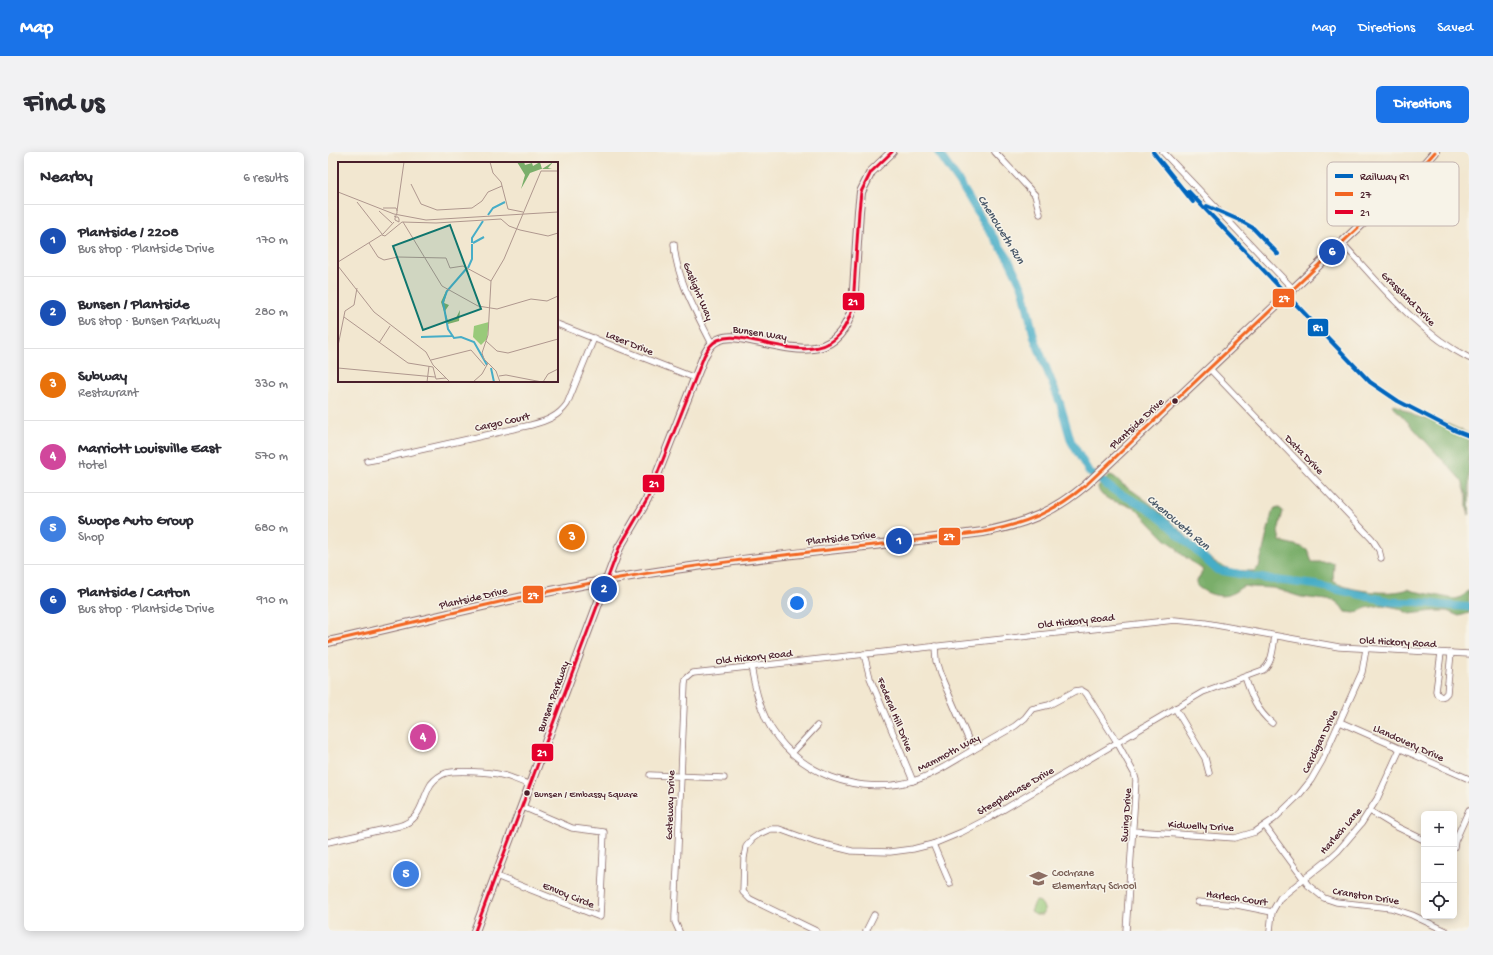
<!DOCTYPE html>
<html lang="en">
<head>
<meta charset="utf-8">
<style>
	body { margin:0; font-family:"Gochi Hand",sans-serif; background:#f2f2f3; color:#2b2b33 }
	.controls { position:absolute; right:12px; bottom:12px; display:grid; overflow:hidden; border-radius:6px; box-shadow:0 2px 10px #0003 }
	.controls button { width:36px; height:36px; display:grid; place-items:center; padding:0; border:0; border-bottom:1px solid #e1e1e2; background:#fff; color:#2b2b33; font:20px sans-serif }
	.you { position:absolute; left:469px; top:451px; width:14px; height:14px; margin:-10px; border:3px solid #fff; border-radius:50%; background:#1a73e8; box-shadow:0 0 0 6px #1a73e833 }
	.badge { display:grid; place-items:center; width:26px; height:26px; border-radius:50%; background:#1a73e8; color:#fff; font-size:13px; font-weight:700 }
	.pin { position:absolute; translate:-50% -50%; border:2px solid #fff; box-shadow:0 1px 4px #0006 }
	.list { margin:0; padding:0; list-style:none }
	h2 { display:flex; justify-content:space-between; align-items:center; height:52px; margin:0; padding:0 16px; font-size:17px }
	h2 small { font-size:13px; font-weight:400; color:#7c7c81 }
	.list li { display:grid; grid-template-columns:26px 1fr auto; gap:12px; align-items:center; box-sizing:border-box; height:72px; padding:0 16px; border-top:1px solid #e1e1e2 }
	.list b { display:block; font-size:15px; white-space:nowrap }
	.list p { margin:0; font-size:13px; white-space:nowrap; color:#7c7c81 }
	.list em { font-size:13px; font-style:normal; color:#7c7c81 }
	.icon { flex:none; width:22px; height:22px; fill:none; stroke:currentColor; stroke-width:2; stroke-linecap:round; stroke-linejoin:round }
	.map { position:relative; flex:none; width:1141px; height:779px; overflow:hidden; border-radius:6px }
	header { display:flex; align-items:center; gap:24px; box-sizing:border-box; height:56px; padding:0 20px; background:#1a73e8; color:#fff }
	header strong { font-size:19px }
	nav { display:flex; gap:22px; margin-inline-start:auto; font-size:14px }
	.intro { display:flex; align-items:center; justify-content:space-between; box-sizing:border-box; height:96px; padding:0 24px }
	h1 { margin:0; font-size:28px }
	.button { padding:10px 18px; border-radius:6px; background:#1a73e8; color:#fff; font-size:14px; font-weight:700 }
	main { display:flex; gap:24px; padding:0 24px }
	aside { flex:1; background:#fff; border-radius:6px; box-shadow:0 2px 10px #0003 }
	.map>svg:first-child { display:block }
</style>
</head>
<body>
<header>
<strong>Map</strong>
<nav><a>Map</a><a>Directions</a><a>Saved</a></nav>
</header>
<div class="intro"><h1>Find us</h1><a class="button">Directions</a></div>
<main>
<aside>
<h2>Nearby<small>6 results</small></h2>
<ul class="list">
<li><span class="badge" style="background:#1a4fb4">1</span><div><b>Plantside / 2208</b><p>Bus stop · Plantside Drive</p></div><em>170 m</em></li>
<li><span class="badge" style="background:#1a4fb4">2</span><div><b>Bunsen / Plantside</b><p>Bus stop · Bunsen Parkway</p></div><em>280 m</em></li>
<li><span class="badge" style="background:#e8710a">3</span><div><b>Subway</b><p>Restaurant</p></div><em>330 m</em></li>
<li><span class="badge" style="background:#d1479c">4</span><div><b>Marriott Louisville East</b><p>Hotel</p></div><em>570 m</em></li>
<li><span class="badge" style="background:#3f7fe0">5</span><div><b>Swope Auto Group</b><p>Shop</p></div><em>680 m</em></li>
<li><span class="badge" style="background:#1a4fb4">6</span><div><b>Plantside / Carton</b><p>Bus stop · Plantside Drive</p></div><em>910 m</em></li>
</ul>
</aside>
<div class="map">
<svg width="1141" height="779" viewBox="0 0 1141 779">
	<rect width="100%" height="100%" fill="#f7f3e8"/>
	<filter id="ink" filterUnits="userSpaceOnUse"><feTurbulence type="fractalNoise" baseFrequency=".025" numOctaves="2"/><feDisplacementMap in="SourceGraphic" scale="8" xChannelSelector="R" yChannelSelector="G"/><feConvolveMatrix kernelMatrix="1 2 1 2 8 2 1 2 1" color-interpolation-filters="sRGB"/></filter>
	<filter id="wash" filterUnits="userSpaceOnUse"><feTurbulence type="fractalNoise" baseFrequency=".012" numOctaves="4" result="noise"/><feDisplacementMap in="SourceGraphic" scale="16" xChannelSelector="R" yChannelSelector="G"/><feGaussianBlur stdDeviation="0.9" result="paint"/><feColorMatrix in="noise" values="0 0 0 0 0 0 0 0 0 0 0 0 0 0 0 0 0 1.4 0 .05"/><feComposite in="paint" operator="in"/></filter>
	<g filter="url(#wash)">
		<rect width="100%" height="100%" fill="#f2e7d0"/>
		<path fill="#99ca7a" stroke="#727452" d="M709,749L712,750C715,753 718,759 715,763H708L703,760L707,750Z"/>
		<g fill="#7aae6a" stroke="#62664a">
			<path d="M1066,252L1087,264L1115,270L1141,282V363L1139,356V344L1134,329L1064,253Z"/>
			<path d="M782,323C788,324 792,331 797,334C819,347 837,365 856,382C869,395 884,412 902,417C910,419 918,419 926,419L931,415L944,361L947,357L951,356L955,359L950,380L952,389L974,395L980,399L984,410H1002L1006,411L1005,429C1018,439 1064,444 1080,437L1085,439L1127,447L1134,445L1141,438V461L1131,464L1119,459H1106L1082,462L1070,456L1055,453L1038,456L1027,461L1017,460L1013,454L1007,449L973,445L945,436L923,435L916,434C911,436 908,440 903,442C892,447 877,441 869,434V429L875,418L852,401L847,394L837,387L806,355L782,348L774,343L771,339L770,335Z"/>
		</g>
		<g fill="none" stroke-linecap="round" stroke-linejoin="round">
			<path stroke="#47adc7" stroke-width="8" d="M610,0L632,31L656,71L680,106L695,137L706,185L732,251L743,289L761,320L787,339L818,355L839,372L889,418L939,427L988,433L1065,450H1089L1113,453L1141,455"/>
		</g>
	</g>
	<g filter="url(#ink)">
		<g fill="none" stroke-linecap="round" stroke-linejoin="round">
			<defs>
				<g id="street">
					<path d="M667,0L707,43L712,62"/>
					<path d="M835,0L965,137"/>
					<path d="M1014,91C1053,133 1089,180 1141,206"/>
					<path d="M346,92C348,126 369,162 384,192"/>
					<path d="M229,172L367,226"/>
					<path d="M882,217L1044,387L1051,398L1053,406"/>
					<path d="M39,309L56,306L203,273C218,269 230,265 239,252L266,186"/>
					<path d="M607,494L608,509L612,522L645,598"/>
					<path d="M1113,501L1108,539L1109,542L1113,545L1116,544L1119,541L1123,501"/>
					<path d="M536,502L542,526L585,629"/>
					<path d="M423,514C426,532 430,550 438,567C465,622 534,647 591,627C611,620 627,608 645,598C659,590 673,582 687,574L697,566L704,557L721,553L747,539L753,538L758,541L789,590L806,621L808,628L798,779"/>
					<path d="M917,525C923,543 929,559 944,571"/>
					<path d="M847,556L877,606L881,621"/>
					<path d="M1012,570L1141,627"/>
					<path d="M464,601L489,574"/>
					<path d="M322,623L396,626"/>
					<path d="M1042,659L1065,673L1096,688"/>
					<path d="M937,674L980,733L996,746L1008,750L1063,756L1084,763L1118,779"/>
					<path d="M806,679L907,686L927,680L946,667L971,643L983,628L994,609L1034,520L1038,497"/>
					<path d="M0,690L71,674C95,667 92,650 103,632C107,627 112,623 118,621C128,618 163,620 174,623C184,625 193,630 203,633"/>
					<path d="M605,692L622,732"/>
					<path d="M1126,695L1127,689L1141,658"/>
					<path d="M168,724L272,765L276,680L244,676L195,655"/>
					<path d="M870,750L909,753L944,760"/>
					<path d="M351,779L347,770V764L357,532L358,527L365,521L847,468L877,471L1011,495L1141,502"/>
					<path d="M488,779L422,747L415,740L416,706L418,695L424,687L431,682L442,677H451L487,690L524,699L562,700L585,697L605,692L634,680L661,666L875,540L935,518C945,510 945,495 947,484"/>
					<path d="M538,779L546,763"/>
					<path d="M942,779L944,760L952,746L1000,708L1010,699L1033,672L1049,647L1072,597"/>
				</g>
				<g id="secondary">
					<path d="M0,490C97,468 193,443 291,426C412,405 534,396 655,380C697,372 726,360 758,333L1091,18L1107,0"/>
					<path d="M147,779L291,396L319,348L376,204C380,197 383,191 390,188C401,183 412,186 423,188C467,197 510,212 525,154L531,59L533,40L543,20L564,0"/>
				</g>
			</defs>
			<use href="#street" stroke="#856565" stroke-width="7"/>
			<use href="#secondary" stroke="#856565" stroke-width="10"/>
			<use href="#street" stroke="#fff" stroke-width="5.5"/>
			<use href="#secondary" stroke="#fff" stroke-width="8"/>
			<defs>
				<path id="bus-1" d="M0,490C97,468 193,443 291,426C412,405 534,396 655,380C697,372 726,360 758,333L1091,18L1107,0"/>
				<path id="bus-2" d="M147,779L291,396L319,348L376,204C380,197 383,191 390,188C401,183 412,186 423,188C467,197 510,212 525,154L531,59L533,40L543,20L564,0"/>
			</defs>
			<use href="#bus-1" stroke="#f7f3e8" stroke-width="6"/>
			<use href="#bus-2" stroke="#f7f3e8" stroke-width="6"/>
			<use href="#bus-1" stroke="#f26522" stroke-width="3"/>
			<use href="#bus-2" stroke="#e4002b" stroke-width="3"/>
			<defs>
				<g id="rail-1">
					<path d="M825,0L865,50"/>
					<path d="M860,39L1042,230L1070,249L1128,279L1141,284"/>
					<path d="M879,54L911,68L925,76L950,102"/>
				</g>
			</defs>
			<use href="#rail-1" stroke="#f7f3e8" stroke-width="7"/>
			<use href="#rail-1" stroke="#0065bd" stroke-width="4"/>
		</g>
	</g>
	<defs>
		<symbol id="school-bare" viewBox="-9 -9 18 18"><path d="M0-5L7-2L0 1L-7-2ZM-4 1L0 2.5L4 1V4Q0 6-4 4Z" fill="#8d6e63" stroke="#f7f3e8" stroke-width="2.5" paint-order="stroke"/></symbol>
	</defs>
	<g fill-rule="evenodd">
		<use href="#school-bare" x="698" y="714" width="25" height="25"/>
	</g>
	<g fill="#4a1f2b" stroke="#f7f3e8" stroke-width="1.5">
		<circle cx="847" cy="249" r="3.5"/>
		<circle cx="199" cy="641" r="3.5"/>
	</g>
	<g text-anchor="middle" stroke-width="3" stroke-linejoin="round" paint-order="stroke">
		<g font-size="10" fill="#4a1f2b" stroke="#f7f3e8" text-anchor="start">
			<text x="206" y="645">Bunsen / Embassy Square</text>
		</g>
		<g font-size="11" fill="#4a1f2b" stroke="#f7f3e8">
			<text transform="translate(371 139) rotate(67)" y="4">Gaslight Way</text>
			<text transform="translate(1081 146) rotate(45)" y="4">Grassland Drive</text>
			<text transform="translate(432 180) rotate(9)" y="4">Bunsen Way</text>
			<text transform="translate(302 190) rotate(22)" y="4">Laser Drive</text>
			<text transform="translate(174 269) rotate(-13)" y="4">Cargo Court</text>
			<text transform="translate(808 271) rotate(-43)" y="4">Plantside Drive</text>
			<text transform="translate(977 302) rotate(46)" y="4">Data Drive</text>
			<text transform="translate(513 385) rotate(-6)" y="4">Plantside Drive</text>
			<text transform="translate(145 445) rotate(-13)" y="4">Plantside Drive</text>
			<text transform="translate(748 468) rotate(-6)" y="4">Old Hickory Road</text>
			<text transform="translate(1070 489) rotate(3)" y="4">Old Hickory Road</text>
			<text transform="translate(426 504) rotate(-6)" y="4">Old Hickory Road</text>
			<text transform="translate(224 544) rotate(-70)" y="4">Bunsen Parkway</text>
			<text transform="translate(568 562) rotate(68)" y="4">Federal Hill Drive</text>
			<text transform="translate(991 589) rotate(-64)" y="4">Cardigan Drive</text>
			<text transform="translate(1081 590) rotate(24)" y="4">Llandovery Drive</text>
			<text transform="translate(620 600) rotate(-28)" y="4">Mammoth Way</text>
			<text transform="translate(687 638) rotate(-30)" y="4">Steeplechase Drive</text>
			<text transform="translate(341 653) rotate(-88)" y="4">Gateway Drive</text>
			<text transform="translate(797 663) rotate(-86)" y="4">Swing Drive</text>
			<text transform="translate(873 673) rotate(3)" y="4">Kidwelly Drive</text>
			<text transform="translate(1012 678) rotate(-49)" y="4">Harlech Lane</text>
			<text transform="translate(241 742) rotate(22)" y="4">Envoy Circle</text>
			<text transform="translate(1038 743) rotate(9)" y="4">Cranston Drive</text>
			<text transform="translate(909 745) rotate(8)" y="4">Harlech Court</text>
		</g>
		<g font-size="11" fill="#785e54" stroke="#f7f3e8" text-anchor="start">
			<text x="724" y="724">Cochrane<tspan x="724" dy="13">Elementary School</tspan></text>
		</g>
		<g font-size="12" font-style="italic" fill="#495869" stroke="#f7f3e8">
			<text transform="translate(674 77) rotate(58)" y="4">Chenoweth Run</text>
			<text transform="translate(851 370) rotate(40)" y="4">Chenoweth Run</text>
		</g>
	</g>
	<g transform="translate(10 10)">
		<rect width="220" height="220" fill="#f2e7d0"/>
		<path d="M151,160L149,177L143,183L135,175L136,164Z" fill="#99ca7a"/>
		<path d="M179,0H186L187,3L194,1L195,4L202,0L204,7L215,0L210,6L214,7H203L192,11L183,27L187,13ZM108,129L109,130L106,141L111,143L107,149L110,159L118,156L122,148L121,159L110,162L103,140Z" fill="#7aae6a"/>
		<path fill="none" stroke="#47adc7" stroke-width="2" d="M150,53L155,46L167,40M134,81V76L145,59M135,81L146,75M129,106L109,129L105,140L110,167L116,176L123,175L136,180L149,203M130,106L134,97V82M83,175L114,174M153,206L156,220"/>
		<path fill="none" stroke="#af978e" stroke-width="1" d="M152,0L155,11L163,20L170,47L185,50M73,22L83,42L99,48L134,46L144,39L150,30L164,24M0,30L56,52L88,58L220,50M19,40L44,72M45,46H58L59,48V51L57,56V58L61,60V57L60,55H58L56,54M41,49L54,61M59,49L66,0M65,60L104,124L140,144L159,147L193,137L209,139L220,134M44,73L47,74L64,60L98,61L163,57L171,64L182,68L210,74L220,71M31,81L40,95L46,98L60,95L108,96L112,106L125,104L153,119M0,100L45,72L56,60M0,104L36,150L88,190L95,203L112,220M6,155L70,201L95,205M148,179L159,189L170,191L220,177M41,181L52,164M0,184L7,149L16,143L19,126M93,198L133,188L147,204M95,205L98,217L108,216M0,206L97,215M161,214L168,213L204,220M89,220L91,204M135,220L144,212L150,201M162,220L158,209L146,197L144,191L150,173L153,119L166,97L203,9H220M205,220L210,212L220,207"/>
		<path fill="#0f766e" fill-opacity="0.15" stroke="#0f766e" stroke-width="2" d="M112,63L143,147L85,168L55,84Z"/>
		<rect width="220" height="220" fill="none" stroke="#4a1f2b" stroke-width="2"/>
	</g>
	<rect x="999" y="10" width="132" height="64" rx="6" fill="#f7f3e8" stroke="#c3b3af" stroke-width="1"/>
	<rect x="1007" y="22" width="18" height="4" fill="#0065bd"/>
	<rect x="1007" y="40" width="18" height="4" fill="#f26522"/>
	<rect x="1007" y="58" width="18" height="4" fill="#e4002b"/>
	<g font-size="11" fill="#4a1f2b">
		<text x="1032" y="28">Railway R1</text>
		<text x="1032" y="46">27</text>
		<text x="1032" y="64">21</text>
	</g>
	<g stroke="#f7f3e8" stroke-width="1.5">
		<rect x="944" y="136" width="23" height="20" rx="4" fill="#f26522"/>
		<rect x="514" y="140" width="23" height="19" rx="4" fill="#e4002b"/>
		<rect x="979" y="166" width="22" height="19" rx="4" fill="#0065bd"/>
		<rect x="314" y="322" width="23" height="19" rx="4" fill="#e4002b"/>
		<rect x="610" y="375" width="23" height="19" rx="4" fill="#f26522"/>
		<rect x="194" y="433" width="22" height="19" rx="4" fill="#f26522"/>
		<rect x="203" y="591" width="23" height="19" rx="4" fill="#e4002b"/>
	</g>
	<g font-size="11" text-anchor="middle" font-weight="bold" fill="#fff">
		<text x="956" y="150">27</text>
		<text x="525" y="153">21</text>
		<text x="990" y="179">R1</text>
		<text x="326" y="335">21</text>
		<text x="621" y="388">27</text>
		<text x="205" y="447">27</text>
		<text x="214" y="604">21</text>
	</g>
</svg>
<div class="controls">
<button>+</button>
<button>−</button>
<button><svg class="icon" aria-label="locate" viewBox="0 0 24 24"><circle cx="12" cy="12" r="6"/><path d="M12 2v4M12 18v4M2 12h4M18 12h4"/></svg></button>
</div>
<div class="you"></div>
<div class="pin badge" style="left:571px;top:389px;background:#1a4fb4">1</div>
<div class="pin badge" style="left:276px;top:437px;background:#1a4fb4">2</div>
<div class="pin badge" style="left:244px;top:385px;background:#e8710a">3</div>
<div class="pin badge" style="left:95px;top:585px;background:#d1479c">4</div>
<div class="pin badge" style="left:78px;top:722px;background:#3f7fe0">5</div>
<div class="pin badge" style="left:1004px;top:100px;background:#1a4fb4">6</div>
</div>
</main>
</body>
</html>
